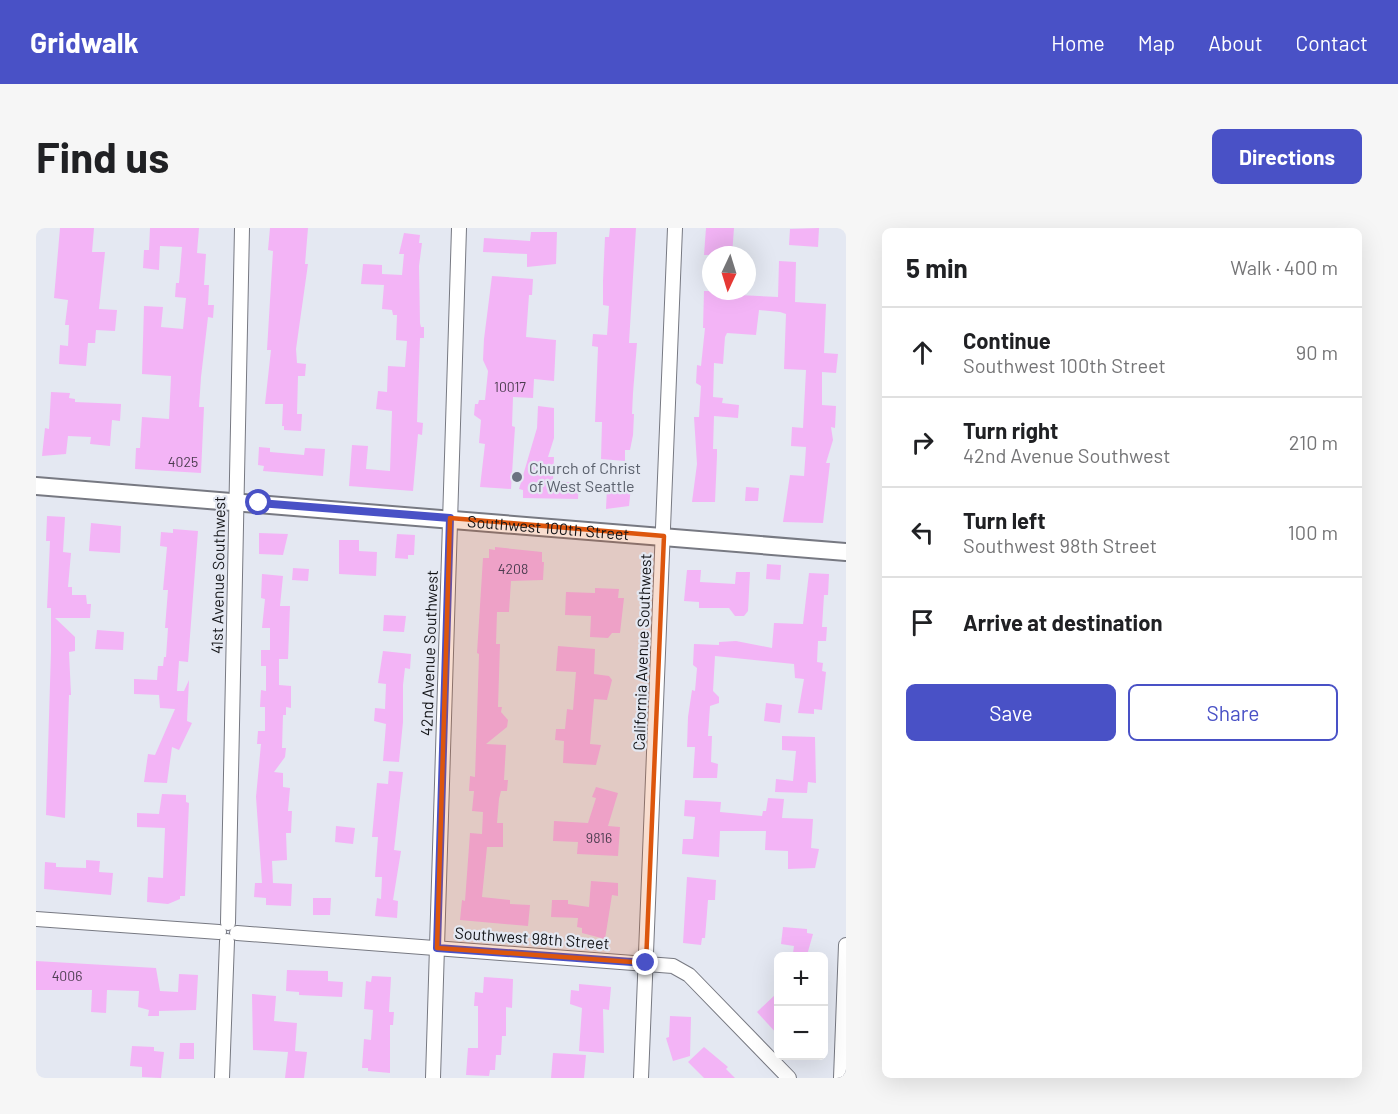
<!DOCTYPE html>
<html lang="en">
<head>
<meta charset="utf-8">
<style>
	body { margin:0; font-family:Barlow,sans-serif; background:#f6f6f6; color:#202124 }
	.controls { position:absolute; right:18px; bottom:18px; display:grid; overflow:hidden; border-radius:9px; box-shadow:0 6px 24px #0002 }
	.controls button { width:54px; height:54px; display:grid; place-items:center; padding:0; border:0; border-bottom:2px solid #e0e0e0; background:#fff; color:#202124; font:30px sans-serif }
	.compass { position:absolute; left:666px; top:18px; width:54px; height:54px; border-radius:50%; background:#fff; box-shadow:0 6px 24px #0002; rotate:184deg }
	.stop { position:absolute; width:18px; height:18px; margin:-14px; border:4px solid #4951c6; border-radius:50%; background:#fff }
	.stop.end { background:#4951c6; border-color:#fff; box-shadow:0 2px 6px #0008 }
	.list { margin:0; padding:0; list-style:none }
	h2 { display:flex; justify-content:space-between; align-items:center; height:78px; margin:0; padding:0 24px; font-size:26px }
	h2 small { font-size:20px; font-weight:400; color:#757577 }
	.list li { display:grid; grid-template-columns:39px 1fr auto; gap:18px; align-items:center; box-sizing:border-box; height:90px; padding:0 24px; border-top:2px solid #e0e0e0 }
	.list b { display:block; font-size:22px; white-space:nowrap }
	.list p { margin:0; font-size:20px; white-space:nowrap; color:#757577 }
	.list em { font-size:20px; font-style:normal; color:#757577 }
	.actions { display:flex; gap:12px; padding:18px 24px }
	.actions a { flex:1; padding:14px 0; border:2px solid #4951c6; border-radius:9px; text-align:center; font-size:21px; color:#4951c6 }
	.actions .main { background:#4951c6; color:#fff }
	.icon { flex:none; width:33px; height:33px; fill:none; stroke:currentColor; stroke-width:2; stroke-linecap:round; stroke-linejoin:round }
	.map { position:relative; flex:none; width:810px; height:850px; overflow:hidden; border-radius:9px }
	header { display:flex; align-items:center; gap:36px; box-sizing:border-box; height:84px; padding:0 30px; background:#4951c6; color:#fff }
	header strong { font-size:28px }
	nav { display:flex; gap:33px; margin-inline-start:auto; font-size:21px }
	.intro { display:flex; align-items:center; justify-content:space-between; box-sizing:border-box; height:144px; padding:0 36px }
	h1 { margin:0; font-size:42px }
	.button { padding:15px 27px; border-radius:9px; background:#4951c6; color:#fff; font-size:21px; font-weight:700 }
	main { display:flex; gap:36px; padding:0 36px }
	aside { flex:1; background:#fff; border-radius:9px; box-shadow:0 6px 24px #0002 }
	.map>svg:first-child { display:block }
</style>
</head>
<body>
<header>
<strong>Gridwalk</strong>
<nav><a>Home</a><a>Map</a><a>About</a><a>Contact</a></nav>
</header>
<div class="intro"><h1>Find us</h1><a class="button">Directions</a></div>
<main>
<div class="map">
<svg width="810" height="850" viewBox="0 0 810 850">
	<rect width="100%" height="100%" fill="#e4e8f2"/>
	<g fill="#f3b4f6">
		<path d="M24,0H58L56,24H69L63,81L81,82L79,103L60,102L59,115H52L50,138L23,136L24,117L32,118L33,97H29L32,72L18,70Z"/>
		<path d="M114,0H163L161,25L170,26L168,57H173L172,77H178L177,90L172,89L165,149L163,179H168L165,245L99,241L100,220H104L106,189L133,191L135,148L106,146L108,78L127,79L125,99L147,101L150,70L139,69L140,55H143L146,19L124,18L123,42L107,40L108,22H113Z"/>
		<path d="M234,0H272L269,36H272L260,121L261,135L270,136L269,148H262L261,186H266L265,203L248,202V198H246L247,176H229L235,122H231L237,23L232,22Z"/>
		<path d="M574,0H600L593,115H601L597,165L596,186H598L597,207L594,222H589V233L565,231L566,194H559L562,119L556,118L557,106L571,107L573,78L567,77V53L569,9H573Z"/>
		<path d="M670,0H698L696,27H668Z"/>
		<path d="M783,0L782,19L753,17L754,1Z"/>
		<path d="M495,4H521L520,36L491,39V26L447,24L448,10L494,13Z"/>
		<path d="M368,5L384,7L383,15H386L383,38L384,95L385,99H388V110H384L381,194L387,195L386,207L382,206L377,263L313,258L316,217L332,218L330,241L354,243L356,183L340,181L342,163L351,164L352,138L369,139L371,113L360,112L361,87H357L356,82L346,81L348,57L325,56L327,36L346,37V46L366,47L368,26H363Z"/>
		<path d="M743,33L760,34L759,74L790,76L788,125L802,126L800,145L786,144V177L800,178L799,200L795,199L797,212L790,235H794L787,295L747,294L754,247L768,248L770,219L755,218L756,199L767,200L770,142L748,141L750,86L744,84L723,82L720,107L691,105L689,109L687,136L678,135L677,169L687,170L686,175L703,177L702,190L678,188L677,221H681V228L679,274H656L661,236L658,189H663L665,158L660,155L661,137L665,138L669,100H667L668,63H704L703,67L742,69Z"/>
		<path d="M456,48L497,51L496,67H493L490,109L520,112L518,153L498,151L497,170L477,169L476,198L479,199L475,261L444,259L449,216L443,215L445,192L438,187L439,176H442L443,172H449L452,143L447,132L448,111Z"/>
		<path d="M15,164L34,165L33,170L39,171V174L85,176L84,193L76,192L74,218L54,216L55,209L32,208L30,226L6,228L9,200L13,201Z"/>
		<path d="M502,178L518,180V210L512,229H518L517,253L543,255L542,271L487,270V262L483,261L501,200Z"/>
		<path d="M223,219L234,220V224L268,227L269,220L289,221L287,248L227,243L228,238L222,237Z"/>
		<path d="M571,258L595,259L593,278L570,281Z"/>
		<path d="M710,259L723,260L722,273H709Z"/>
		<path d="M11,288L29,289L27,324L35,325L32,359H36V367H50L51,376H55L54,390H19L39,409V423L33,424L35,467H33L29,590L10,587L15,423V380H11L14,313H10Z"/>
		<path d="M55,295L85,298L84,325L53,323Z"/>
		<path d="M137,301L162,303L152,434L143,433L141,463H148L153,452L151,493L156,495L143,522L136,519L131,555L108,554L112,526L119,527L139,481L124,480L123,467L98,466V451L121,452L122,438H127L128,429H130L132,400H129L132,362H127L131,319L124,318L125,304L137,305Z"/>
		<path d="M223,305L252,306L247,327L223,326Z"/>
		<path d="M361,306L379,307L378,327H372V331L359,330Z"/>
		<path d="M303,312H323V323L341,324L340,348L303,346Z"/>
		<path d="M459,319L506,324V334H508L507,352L475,353L473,384H461L460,416H464L462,479H466L465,484L472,492L471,499L450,516L470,517L468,552H472L471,563H465L463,571L461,595H467V619H451L446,669L474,672V676L494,677L492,698L424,692L426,672L429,673L434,605L446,606L447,584L436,583L438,563H433L434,548L439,549L443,426L441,425L447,330H453V321L459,322Z"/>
		<path d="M731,336L745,337L744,352L730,351Z"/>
		<path d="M257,340L273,341L272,353L256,352Z"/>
		<path d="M651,342H665L664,354L699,356L700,344H714L712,383L708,388H699L693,380H663V374L648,373Z"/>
		<path d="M773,345L793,346L792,367H788L786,399H791L790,413H782L781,434L787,435L786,443L790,444L786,482L778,481V486L762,485L768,451L759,450L758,436L679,428L677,463L683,469V475L674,478L672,508H676L675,534L682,536L681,550H657L659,519H651L652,489L656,462L659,463L661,440L657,437L658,416L683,417V414L700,413L736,420L738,395L767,396Z"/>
		<path d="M226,346L247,348L244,378H254L252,431H243V457L255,458V480L250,479V487H247L246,520H250L249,529L238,544L247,545V559L254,560L252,583H256L255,605H250L251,632L236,633L237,655L256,656L255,678L230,677V670L218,669L219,655H226L220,569L225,516H221L222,503H229V479H224L225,462L230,463V438H225V422H234V400H226L229,371L225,370Z"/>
		<path d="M559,360L583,361L582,370H588L584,405H576L572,410L554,409L555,388L529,387L530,364L559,365Z"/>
		<path d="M348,387L370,388L368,404L347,403Z"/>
		<path d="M61,402L88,404L87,422L59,421Z"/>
		<path d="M522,418L559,421L558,446L573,448L576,452L571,472L558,471L554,516L565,517L560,537L527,535L528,513L519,512L520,501H529L531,481L537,482L540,444L520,443Z"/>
		<path d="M347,423L375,426L374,441L369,440L367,457V494L363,534L347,533L350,496L338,493L339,480L349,481L350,456L342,455Z"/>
		<path d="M730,475L746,477L744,495L728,493Z"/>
		<path d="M746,508L779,509L780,555L772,554L771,565L739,564L740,551L757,553L760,523L746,522Z"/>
		<path d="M353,543L367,544L358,622L365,623L357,672L362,673L361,690L339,688L341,670L345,671L346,649H339L342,609H336L341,555L352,556Z"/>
		<path d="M560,559L582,565L572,598L584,599L582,628L541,626L542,614L517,613L518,593L552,595L560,570L556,569Z"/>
		<path d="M126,566L150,567V574L153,575L149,668H144V671L132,676L111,674L112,649L127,650L129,600L101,599V585L123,586Z"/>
		<path d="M732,570L748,571L746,590L777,591L775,620L783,621L779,640L752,641V623L729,622L730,603H684L683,629L646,626L647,611H657L659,589L648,588L649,572L685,574L684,584L726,588L727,583H730Z"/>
		<path d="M300,598L319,600L317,616L299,614Z"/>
		<path d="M50,632L64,633L63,644L77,645L75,667L8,661L9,634L20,635V639L50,640Z"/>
		<path d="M651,649L680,652L679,672H672L669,710H666L665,717L647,715Z"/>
		<path d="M555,653L582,655V668L576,667L569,711L546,705V700L541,699L542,690L515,689L516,672H532V676L553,679Z"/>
		<path d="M277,670H295L294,687H277Z"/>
		<path d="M747,699L771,701V705L777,706L771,727L757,725L758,718L745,716Z"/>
		<path d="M0,733L120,740L124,763L142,764L143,746L162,747L160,782L123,783V788H112L113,782L102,779L103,763L71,762L70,785L55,784L56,762H0Z"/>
		<path d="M251,742L292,743V753L307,754L306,769L263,767V764L250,763Z"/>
		<path d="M336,748L355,749L353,784H358L357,797H354V845L332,843V840H326L328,811L335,812L337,782L328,781L330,753L335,754Z"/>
		<path d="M448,749L477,751L476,780L470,779V808H466L465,827H460L459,842H454L453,848L430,847L432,820H442V778H438L439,764L447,765Z"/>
		<path d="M543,756L575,759L573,782L567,781L568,825L543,823L546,780L534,776L535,762L543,763Z"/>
		<path d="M742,764V807L721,784Z"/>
		<path d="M216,766L240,768L238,793L261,795L259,823L271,824L268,850H249L252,824L217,822Z"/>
		<path d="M634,788L655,789L654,828L637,833L630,810L633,809Z"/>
		<path d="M144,815H158V831H143Z"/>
		<path d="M96,818L118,819V823L128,824L125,850L106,849V839L94,838Z"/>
		<path d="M668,819L692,839L690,841L699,850H668L652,834Z"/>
		<path d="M517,825L550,827L548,850H515Z"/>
	</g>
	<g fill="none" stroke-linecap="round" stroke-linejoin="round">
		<defs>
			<g id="minor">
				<path d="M0,691L183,704"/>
				<path d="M192,695L206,0"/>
				<path d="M201,705L637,738L653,747L753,850"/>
				<path d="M186,850L191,713"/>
				<path d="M397,850L423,0"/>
				<path d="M605,850L639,0"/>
				<path d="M805,850L810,717"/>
			</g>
			<g id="tertiary">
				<path id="s1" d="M0,258L810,324"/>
			</g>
		</defs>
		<use href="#minor" stroke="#777982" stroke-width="16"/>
		<use href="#tertiary" stroke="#777982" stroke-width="20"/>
		<use href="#minor" stroke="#fff" stroke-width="14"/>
		<use href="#tertiary" stroke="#fff" stroke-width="16"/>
	</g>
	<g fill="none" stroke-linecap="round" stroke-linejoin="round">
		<path stroke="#4951c6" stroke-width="8" d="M223,275L414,290L401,720L610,735"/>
	</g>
	<path fill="#dd560d" fill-opacity="0.2" stroke="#dd560d" stroke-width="4.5" stroke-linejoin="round" d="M414,290L628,308L610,735L401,720Z"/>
	<circle fill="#6b7280" stroke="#e4e8f2" stroke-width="2" cx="481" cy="249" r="6"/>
	<g text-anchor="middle" stroke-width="4.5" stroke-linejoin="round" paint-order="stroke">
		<g font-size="14" fill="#4b3c4f">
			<text x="474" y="164">10017</text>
			<text x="147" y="239">4025</text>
			<text x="477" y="346">4208</text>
			<text x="563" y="615">9816</text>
			<text x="31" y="753">4006</text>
		</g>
		<g font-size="16" fill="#5b616d" stroke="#e4e8f2" text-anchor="start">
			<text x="493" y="246">Church of Christ<tspan x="493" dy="18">of West Seattle</tspan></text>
		</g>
		<g font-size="16" fill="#131417" stroke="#e4e8f2">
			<text dy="6" stroke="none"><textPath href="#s1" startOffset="514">Southwest 100th Street</textPath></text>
			<text transform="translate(182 347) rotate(-89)" y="6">41st Avenue Southwest</text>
			<text transform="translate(606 424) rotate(-88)" y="6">California Avenue Southwest</text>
			<text transform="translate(393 425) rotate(-88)" y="6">42nd Avenue Southwest</text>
			<text transform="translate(496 710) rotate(4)" y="6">Southwest 98th Street</text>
		</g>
	</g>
</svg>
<div class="controls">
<button>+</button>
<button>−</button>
</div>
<svg class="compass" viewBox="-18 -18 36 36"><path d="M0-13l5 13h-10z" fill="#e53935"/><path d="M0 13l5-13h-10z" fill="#757577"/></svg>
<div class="stop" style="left:223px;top:275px"></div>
<div class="stop end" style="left:610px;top:735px"></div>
</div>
<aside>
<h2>5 min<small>Walk · 400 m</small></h2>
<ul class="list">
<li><svg class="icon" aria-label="ahead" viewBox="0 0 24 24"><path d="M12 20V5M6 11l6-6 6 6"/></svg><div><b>Continue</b><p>Southwest 100th Street</p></div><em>90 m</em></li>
<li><svg class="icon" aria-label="right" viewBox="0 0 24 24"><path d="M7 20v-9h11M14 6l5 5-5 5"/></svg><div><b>Turn right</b><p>42nd Avenue Southwest</p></div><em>210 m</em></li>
<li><svg class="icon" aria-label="left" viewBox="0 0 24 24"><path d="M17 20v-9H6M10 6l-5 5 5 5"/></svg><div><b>Turn left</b><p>Southwest 98th Street</p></div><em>100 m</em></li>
<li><svg class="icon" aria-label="arrive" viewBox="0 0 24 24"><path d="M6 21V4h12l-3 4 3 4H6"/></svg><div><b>Arrive at destination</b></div></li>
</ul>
<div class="actions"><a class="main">Save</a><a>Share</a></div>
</aside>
</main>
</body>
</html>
